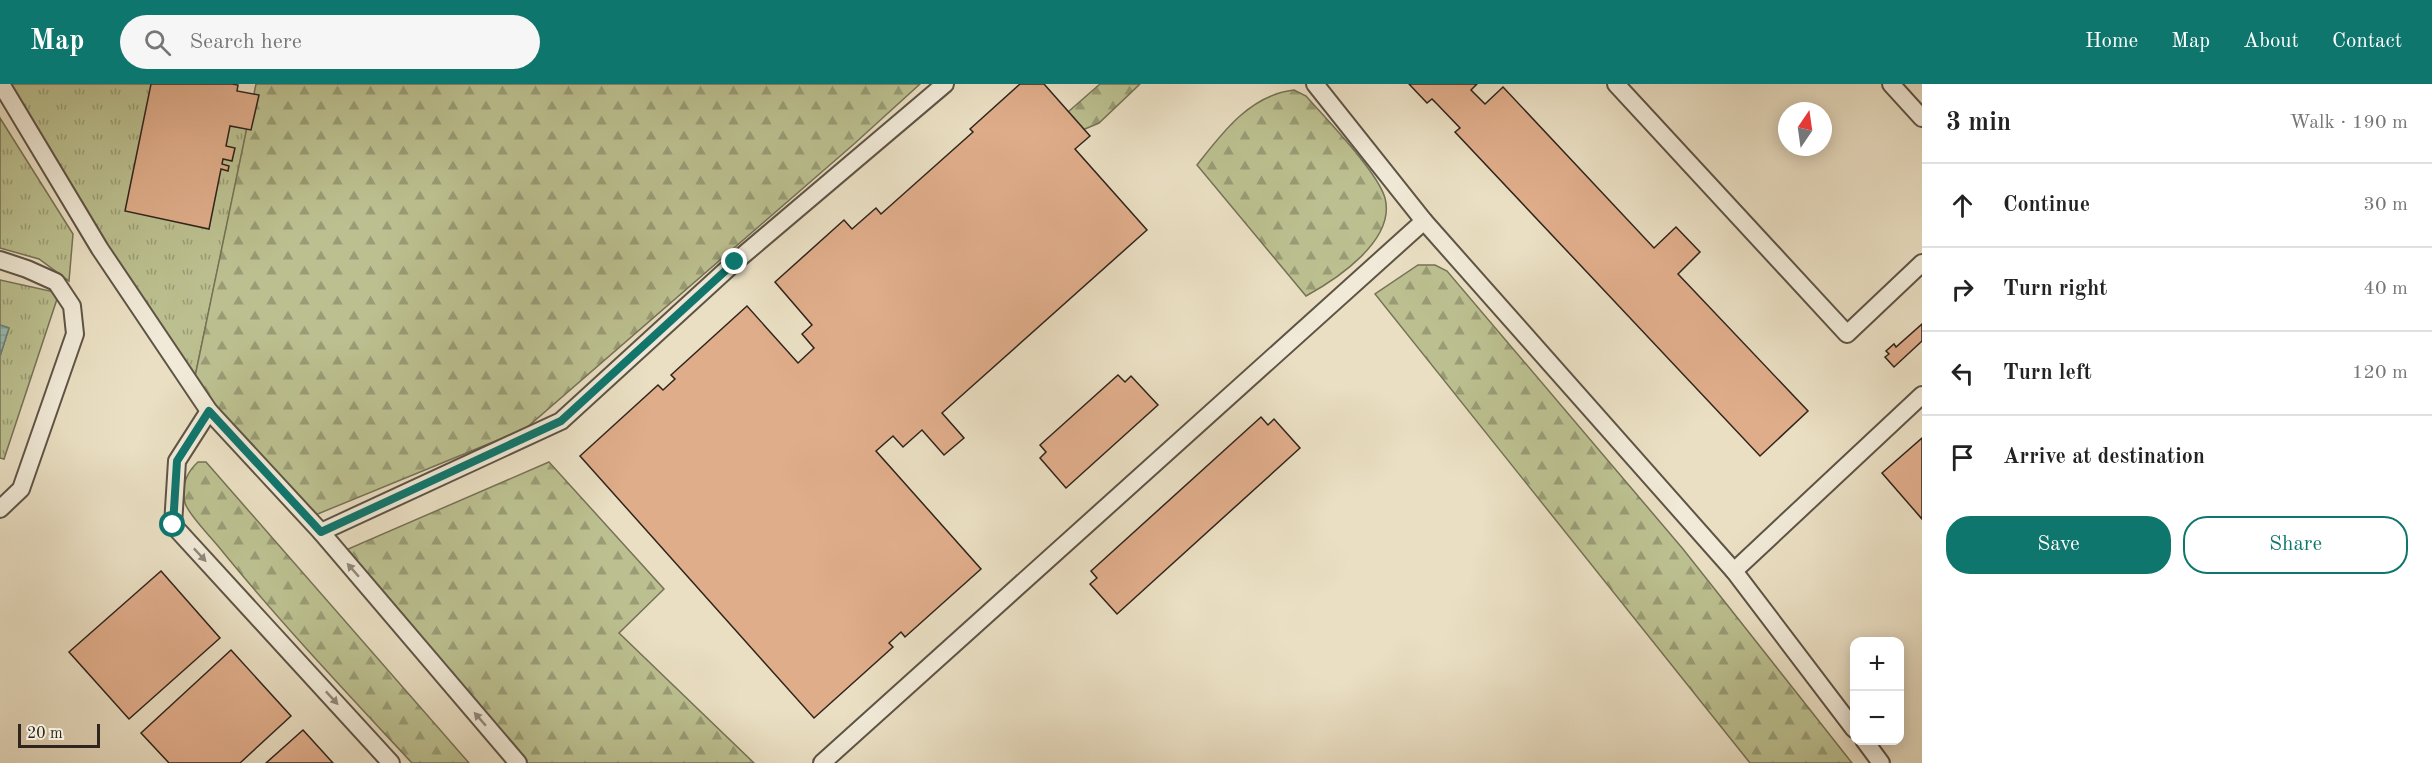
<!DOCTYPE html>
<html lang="en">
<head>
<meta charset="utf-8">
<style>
	body { margin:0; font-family:"Old Standard TT",serif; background:#f6f6f6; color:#222 }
	.controls { position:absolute; right:18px; bottom:18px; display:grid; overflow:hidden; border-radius:12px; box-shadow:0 3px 15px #0003 }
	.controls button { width:54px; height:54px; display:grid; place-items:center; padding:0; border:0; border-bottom:2px solid #e0e0e0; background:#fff; color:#222; font:30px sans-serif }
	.compass { position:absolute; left:1778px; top:18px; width:54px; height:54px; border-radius:50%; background:#fff; box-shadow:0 3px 15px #0003; rotate:13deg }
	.scale { position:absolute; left:18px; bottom:15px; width:82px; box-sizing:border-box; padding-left:6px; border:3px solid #2f251d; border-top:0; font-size:16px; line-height:21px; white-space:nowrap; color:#2f251d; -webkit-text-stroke:4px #f1ead8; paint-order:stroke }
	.stop { position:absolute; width:18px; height:18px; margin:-14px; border:4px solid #0f766e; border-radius:50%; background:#fff }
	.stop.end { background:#0f766e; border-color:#fff; box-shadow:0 2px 6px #0008 }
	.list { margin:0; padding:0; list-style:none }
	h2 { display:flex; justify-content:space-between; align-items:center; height:78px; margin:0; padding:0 24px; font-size:26px }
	h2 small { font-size:20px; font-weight:400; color:#767676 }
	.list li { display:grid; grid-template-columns:39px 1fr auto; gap:18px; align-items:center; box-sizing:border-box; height:84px; padding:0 24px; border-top:2px solid #e0e0e0 }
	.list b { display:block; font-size:22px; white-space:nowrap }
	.list em { font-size:20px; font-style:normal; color:#767676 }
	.actions { display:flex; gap:12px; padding:18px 24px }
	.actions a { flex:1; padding:14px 0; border:2px solid #0f766e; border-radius:24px; text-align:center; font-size:21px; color:#0f766e }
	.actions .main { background:#0f766e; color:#fff }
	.icon { flex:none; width:33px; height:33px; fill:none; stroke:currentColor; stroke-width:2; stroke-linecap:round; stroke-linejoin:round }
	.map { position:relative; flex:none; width:1922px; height:679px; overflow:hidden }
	header { display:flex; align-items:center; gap:36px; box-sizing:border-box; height:84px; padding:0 30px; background:#0f766e; color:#fff }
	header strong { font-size:28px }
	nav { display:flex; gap:33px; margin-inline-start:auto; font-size:21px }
	.search { width:420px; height:54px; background:#f6f6f6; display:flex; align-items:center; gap:15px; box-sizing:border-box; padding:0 21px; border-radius:33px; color:#767676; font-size:22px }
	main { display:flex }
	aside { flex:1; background:#fff }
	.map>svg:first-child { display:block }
</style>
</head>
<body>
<header>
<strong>Map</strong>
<div class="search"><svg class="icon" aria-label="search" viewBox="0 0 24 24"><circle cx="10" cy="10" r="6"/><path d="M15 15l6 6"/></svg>Search here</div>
<nav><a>Home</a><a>Map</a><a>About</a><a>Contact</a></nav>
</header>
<main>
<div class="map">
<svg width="1922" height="679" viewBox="0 0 1922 679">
	<defs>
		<pattern id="grass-tufts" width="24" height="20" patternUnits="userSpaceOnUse" patternTransform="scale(1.5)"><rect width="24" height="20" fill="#bcc090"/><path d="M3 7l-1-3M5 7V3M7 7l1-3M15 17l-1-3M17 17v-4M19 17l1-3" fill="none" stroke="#999c75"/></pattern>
		<pattern id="forest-firs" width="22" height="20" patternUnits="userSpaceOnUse" patternTransform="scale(1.5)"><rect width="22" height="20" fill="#bcc090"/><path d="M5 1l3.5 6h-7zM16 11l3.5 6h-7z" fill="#999c75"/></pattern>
		<pattern id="water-rules" width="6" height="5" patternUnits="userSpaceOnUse" patternTransform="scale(1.5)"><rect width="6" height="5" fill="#98bcb5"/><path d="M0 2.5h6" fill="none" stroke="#83a19b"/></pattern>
	</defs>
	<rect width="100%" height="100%" fill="#eadfc3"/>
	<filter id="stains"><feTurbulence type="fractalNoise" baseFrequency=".00333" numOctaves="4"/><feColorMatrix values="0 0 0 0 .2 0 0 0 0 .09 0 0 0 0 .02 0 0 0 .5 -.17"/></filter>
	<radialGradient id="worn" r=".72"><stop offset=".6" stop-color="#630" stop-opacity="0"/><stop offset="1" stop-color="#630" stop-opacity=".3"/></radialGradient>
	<g fill="url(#grass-tufts)" stroke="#767256" stroke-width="1.5">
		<path d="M5,0H189L254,12L192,307Z"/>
		<path d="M0,34L73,150L69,197L39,175L0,164Z"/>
		<path d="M0,196L59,209L4,375L0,374V272L9,244L0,241Z"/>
	</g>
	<g fill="url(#forest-firs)" stroke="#767256" stroke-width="1.5">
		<path d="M256,0H920L854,60L525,345L303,436L192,307Z"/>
		<path d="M1100,0H1140L1099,39L1073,50L1060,35Z"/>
		<path d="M1294,6L1306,12C1326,35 1377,87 1385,114C1396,156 1337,195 1306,212L1197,81C1222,49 1250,11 1294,6Z"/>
		<path d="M1418,181H1435L1447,187L1683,465L1852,679H1750L1375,210Z"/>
		<path d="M198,378H206L469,679H412C346,608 279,537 218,462C210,452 188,430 185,419C181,403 186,389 198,378Z"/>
		<path d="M549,378L664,505L619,549L754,679H512L332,472Z"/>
	</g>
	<path fill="url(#water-rules)" stroke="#6e8078" stroke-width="1.5" d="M0,241L9,244L0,272Z"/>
	<g fill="#e0ad8b" stroke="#2f251d" stroke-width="1.5">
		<path d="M151,0H232L238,1L237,7L259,11L251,46L230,42L226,62L235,64L232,77L223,75L222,80L229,82L228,87L221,85L209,145L125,127Z"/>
		<path d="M1020,0H1044L1090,52L1075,65L1147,146L942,329L964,354L944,371L922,346L903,363L893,352L876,367L981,485L905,553L901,548L889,559L893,563L814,634L580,372L658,301L663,306L675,295L671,291L747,222L798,279L814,264L802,250L812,241L775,198L844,136L852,145L876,124L881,130L973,48L970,45Z"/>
		<path d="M1409,0H1477L1471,6L1485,20L1503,3L1654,164L1676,143L1700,168L1678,190L1808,327L1760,372L1455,48L1460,44L1437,20L1432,15L1427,19Z"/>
		<path d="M1922,240V257L1894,283L1885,273L1889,270L1886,267L1894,260L1896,263Z"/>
		<path d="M1118,291L1125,298L1131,292L1158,321L1066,404L1040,374L1046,368L1040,361Z"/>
		<path d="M1261,333L1268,341L1274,335L1300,364L1117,530L1090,500L1097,494L1091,487Z"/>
		<path d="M1922,354V435L1882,389Z"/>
		<path d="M161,487L220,554L129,635L69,568Z"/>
		<path d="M231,566L291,632L240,679H169L141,649Z"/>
		<path d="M303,646L333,679H266Z"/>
	</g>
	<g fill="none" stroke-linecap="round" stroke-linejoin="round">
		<defs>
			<g id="lane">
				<path d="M1,0L100,165L209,327L321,448L518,679"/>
				<path d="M1315,0L1424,137L1734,487L1854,645"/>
				<path d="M1616,0L1847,250L1922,179"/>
				<path d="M1891,0L1922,34"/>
				<path d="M0,176L27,185L56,198L72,222L75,250L21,405L0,425"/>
				<path d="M209,327L177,377L173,441L391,679"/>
				<path d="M321,448L561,337L735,178L945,0"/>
				<path d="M1734,487L1922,311"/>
				<path d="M1864,656L1881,679"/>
				<path d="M822,679L1424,137"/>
			</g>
		</defs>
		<use href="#lane" stroke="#5e5446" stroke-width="20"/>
		<use href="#lane" stroke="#f1ead8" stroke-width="16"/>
	</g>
	<defs><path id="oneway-solid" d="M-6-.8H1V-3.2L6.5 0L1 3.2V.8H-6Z" transform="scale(1.5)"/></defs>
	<g fill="#90887a">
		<use href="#oneway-solid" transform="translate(200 471) rotate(47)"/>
		<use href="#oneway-solid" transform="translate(353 486) rotate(-131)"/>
		<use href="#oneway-solid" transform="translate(332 614) rotate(47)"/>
		<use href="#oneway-solid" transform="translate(480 635) rotate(-131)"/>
	</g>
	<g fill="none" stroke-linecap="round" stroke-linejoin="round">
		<path stroke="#0f766e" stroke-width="8" d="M173,441L177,377L209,327L321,448L561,337L735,178"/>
	</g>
	<rect width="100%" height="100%" filter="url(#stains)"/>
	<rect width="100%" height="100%" fill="url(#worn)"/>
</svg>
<div class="controls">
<button>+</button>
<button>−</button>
</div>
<svg class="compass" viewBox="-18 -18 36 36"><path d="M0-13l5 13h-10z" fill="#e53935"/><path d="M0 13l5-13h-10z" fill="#767676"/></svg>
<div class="scale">20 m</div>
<div class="stop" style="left:173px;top:441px"></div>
<div class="stop end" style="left:735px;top:178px"></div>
</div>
<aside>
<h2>3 min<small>Walk · 190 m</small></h2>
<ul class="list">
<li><svg class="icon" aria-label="ahead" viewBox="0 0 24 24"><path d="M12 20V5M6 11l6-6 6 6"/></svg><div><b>Continue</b></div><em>30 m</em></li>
<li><svg class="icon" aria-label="right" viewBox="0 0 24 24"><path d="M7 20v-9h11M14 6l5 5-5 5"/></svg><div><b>Turn right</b></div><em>40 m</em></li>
<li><svg class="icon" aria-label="left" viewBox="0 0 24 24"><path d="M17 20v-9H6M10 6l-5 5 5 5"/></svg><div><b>Turn left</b></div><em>120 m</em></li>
<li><svg class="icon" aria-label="arrive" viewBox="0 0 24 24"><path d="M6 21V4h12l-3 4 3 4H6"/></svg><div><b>Arrive at destination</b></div></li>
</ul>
<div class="actions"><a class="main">Save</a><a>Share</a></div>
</aside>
</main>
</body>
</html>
